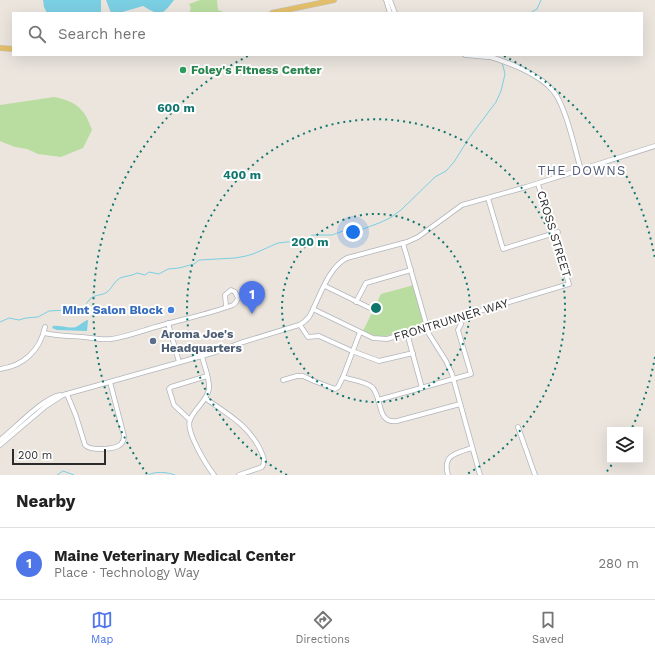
<!DOCTYPE html>
<html lang="en">
<head>
<meta charset="utf-8">
<style>
	body { margin:0; font-family:"Work Sans",sans-serif; background:#f2f2f2; color:#222 }
	.controls { position:absolute; right:12px; bottom:12px; display:grid; overflow:hidden; border-radius:0px; box-shadow:0 4px 16px #0002 }
	.controls button { width:36px; height:36px; display:grid; place-items:center; padding:0; border:0; border-bottom:1px solid #e0e0e0; background:#fff; color:#222; font:20px sans-serif }
	.scale { position:absolute; left:12px; bottom:10px; width:94px; box-sizing:border-box; padding-left:4px; border:2px solid #2b2b2b; border-top:0; font-size:11px; line-height:14px; white-space:nowrap; color:#2b2b2b; -webkit-text-stroke:3px #fff; paint-order:stroke }
	.you { position:absolute; left:353px; top:232px; width:14px; height:14px; margin:-10px; border:3px solid #fff; border-radius:50%; background:#1a73e8; box-shadow:0 0 0 6px #1a73e833 }
	.badge { display:grid; place-items:center; width:26px; height:26px; border-radius:50%; background:#4e76e9; color:#fff; font-size:13px; font-weight:700 }
	.pin { position:absolute; translate:-50% -33px; filter:drop-shadow(0 1px 2px #0008) }
	.pin::after { content:''; position:absolute; top:21px; width:14px; height:12px; background:inherit; clip-path:polygon(0 0,100% 0,50% 100%) }
	.list { margin:0; padding:0; list-style:none }
	h2 { display:flex; justify-content:space-between; align-items:center; height:52px; margin:0; padding:0 16px; font-size:17px }
	h2 small { font-size:13px; font-weight:400; color:#767676 }
	.list li { display:grid; grid-template-columns:26px 1fr auto; gap:12px; align-items:center; box-sizing:border-box; height:72px; padding:0 16px; border-top:1px solid #e0e0e0 }
	.list b { display:block; font-size:15px; white-space:nowrap }
	.list p { margin:0; font-size:13px; white-space:nowrap; color:#767676 }
	.list em { font-size:13px; font-style:normal; color:#767676 }
	.icon { flex:none; width:22px; height:22px; fill:none; stroke:currentColor; stroke-width:2; stroke-linecap:round; stroke-linejoin:round }
	.map { position:relative; flex:none; width:655px; height:475px; overflow:hidden }
	.search { position:absolute; background:#fff; box-shadow:0 4px 16px #0002; left:12px; right:12px; top:12px; height:44px; display:flex; align-items:center; gap:10px; box-sizing:border-box; padding:0 14px; border-radius:0px; color:#767676; font-size:15px }
	.sheet { height:124px; background:#fff }
	nav { display:flex; justify-content:space-around; align-items:center; box-sizing:border-box; height:56px; border-top:1px solid #e0e0e0; background:#fff; font-size:11px; color:#767676 }
	nav a { display:grid; justify-items:center; gap:2px }
	nav .on { color:#4e76e9 }
	.map>svg:first-child { display:block }
</style>
</head>
<body>
<div class="map">
<svg width="655" height="475" viewBox="0 0 655 475">
	<rect width="100%" height="100%" fill="#ebe5de"/>
	<g fill="#b9dda0">
		<path d="M200,0H217L218,10L226,13H189L191,8L189,4Z"/>
		<path d="M54,97C76,101 85,109 92,130L83,148L61,157L38,154L27,149L15,147L0,141V105Z"/>
		<path d="M414,285L424,323L422,327L400,334C395,333 391,335 386,336C379,337 369,335 363,331L381,294Z"/>
	</g>
	<g fill="#7bcfe3">
		<path d="M43,0H101V13H47L44,7Z"/>
		<path d="M106,0H174C161,17 160,16 143,6L119,13H111Z"/>
		<path d="M87,320H88L87,331L57,330L52,328L53,326C60,325 69,329 76,327C80,325 83,322 87,320Z"/>
	</g>
	<g fill="none" stroke-linecap="round" stroke-linejoin="round">
		<g stroke="#7bcfe3" stroke-width="1">
			<path d="M530,13L537,9L541,0"/>
			<path d="M0,322L9,318L19,320L26,318L38,317L49,311L66,310L75,314C82,311 85,305 90,299C95,294 102,296 107,292C112,289 114,281 120,278C125,276 132,276 137,273L145,275L149,272L159,274L168,269L179,268L194,264L199,260L235,258L246,256L253,254L278,243L304,240L313,235H332L343,231L355,232L379,223L390,218L401,210L435,177L446,171L454,162L469,138L496,102L501,91L505,74L502,62"/>
			<path d="M57,475L63,471L74,475"/>
			<path d="M148,475C156,471 167,472 175,475"/>
		</g>
		<defs>
			<g id="minor">
				<path d="M386,0L390,13"/>
				<path d="M390,0L395,13"/>
				<path d="M465,55L488,57"/>
				<path d="M484,55C505,61 541,74 554,92C566,107 575,150 581,170"/>
				<path d="M488,198L503,249L558,232"/>
				<path d="M403,243L429,334L446,361L452,374L480,475"/>
				<path d="M325,286L372,309"/>
				<path d="M356,302L366,283L411,270"/>
				<path d="M313,309L373,338L387,339L569,284L538,184"/>
				<path d="M168,323L179,362"/>
				<path d="M300,325L308,337L319,336L352,351L379,361L413,353"/>
				<path d="M360,332L343,377C351,380 365,381 372,387C383,398 376,424 397,421L460,404"/>
				<path d="M44,333C57,336 70,336 83,337C93,338 102,340 111,339C126,337 144,330 159,326C183,319 209,314 233,305C236,303 237,301 238,298L235,292L231,290L225,295L226,306"/>
				<path d="M407,333L422,388"/>
				<path d="M202,356C204,366 210,378 209,389C207,401 194,409 190,420C185,431 207,466 214,475"/>
				<path d="M0,369C24,366 40,350 45,327"/>
				<path d="M283,380L297,376H303L314,381L335,389L338,387L343,377"/>
				<path d="M67,394L76,416L85,445C90,451 115,450 121,444C123,442 124,439 124,436L110,382"/>
				<path d="M205,398C227,414 247,424 260,449C263,456 266,461 262,467L239,475"/>
				<path d="M378,400L471,374L458,330L461,324L460,317"/>
				<path d="M190,420L174,405L169,389L171,387L207,376"/>
				<path d="M518,427L535,475"/>
				<path d="M0,440C15,428 43,398 60,395"/>
				<path d="M0,445L46,406L63,395L216,352L240,343L299,325L304,322L309,317C319,299 328,267 347,258L407,242L418,237L462,205L526,187L655,146"/>
				<path d="M448,475C442,455 456,453 472,448"/>
			</g>
			<g id="major">
				<path d="M272,13L334,0"/>
				<path d="M0,48L13,49"/>
			</g>
		</defs>
		<use href="#minor" stroke="#b2b5bd" stroke-width="5.5"/>
		<use href="#major" stroke="#c4c4c4" stroke-width="6"/>
		<use href="#minor" stroke="#fff" stroke-width="4"/>
		<use href="#major" stroke="#e4bf6b" stroke-width="5"/>
	</g>
	<g fill="none" stroke="#0f766e" stroke-width="2" stroke-dasharray="2 4">
		<circle cx="376" cy="308" r="94"/>
		<path d="M287 475A189 189 0 1 1 465 475"/>
		<path d="M655 357A283 283 0 0 1 631 430M615 460A283 283 0 0 1 605 474M147 474A283 283 0 0 1 248 56M504 56A283 283 0 0 1 655 259"/>
	</g>
	<circle fill="#2e9e5b" stroke="#fff" stroke-width="1.5" cx="183" cy="70" r="4"/>
	<circle fill="#3f7fe0" stroke="#fff" stroke-width="1.5" cx="171" cy="310" r="4"/>
	<circle fill="#5c6f8a" stroke="#fff" stroke-width="1.5" cx="153" cy="341" r="4"/>
	<g text-anchor="middle" stroke-width="4" stroke-linejoin="round" paint-order="stroke">
		<g font-size="12" font-weight="bold" fill="#27864d" stroke="#fff" text-anchor="start">
			<text x="191" y="74">Foley's Fitness Center</text>
		</g>
		<g font-size="12" fill="#2b2b2b" stroke="#fff">
			<text transform="translate(554 234) rotate(73)" y="4">CROSS STREET</text>
			<text transform="translate(451 320) rotate(-17)" y="4">FRONTRUNNER WAY</text>
		</g>
		<g font-size="12" font-weight="bold" fill="#366cbe" stroke="#fff" text-anchor="end">
			<text x="163" y="314">Mint Salon Block</text>
		</g>
		<g font-size="12" font-weight="bold" fill="#4e5e75" stroke="#fff" text-anchor="start">
			<text x="161" y="338">Aroma Joe's<tspan x="161" dy="14">Headquarters</tspan></text>
		</g>
		<g font-size="13" letter-spacing="1" fill="#4f5977" stroke="#fff">
			<text x="582" y="175">THE DOWNS</text>
		</g>
	</g>
	<circle cx="376" cy="308" r="6" fill="#0f766e" stroke="#fff" stroke-width="2"/>
	<g font-size="12" text-anchor="middle" font-weight="bold" fill="#0f766e" stroke="#fff" stroke-width="4" stroke-linejoin="round" paint-order="stroke">
		<text x="176" y="112">600 m</text>
		<text x="242" y="179">400 m</text>
		<text x="310" y="246">200 m</text>
	</g>
</svg>
<div class="controls">
<button><svg class="icon" aria-label="layers" viewBox="0 0 24 24"><path d="M12 4l9 5-9 5-9-5zM3 14l9 5 9-5"/></svg></button>
</div>
<div class="scale">200 m</div>
<div class="you"></div>
<div class="pin badge" style="left:252px;top:314px">1</div>
<div class="search"><svg class="icon" aria-label="search" viewBox="0 0 24 24"><circle cx="10" cy="10" r="6"/><path d="M15 15l6 6"/></svg>Search here</div>
</div>
<section class="sheet">
<h2>Nearby<small></small></h2>
<ul class="list">
<li><span class="badge">1</span><div><b>Maine Veterinary Medical Center</b><p>Place · Technology Way</p></div><em>280 m</em></li>
</ul>
</section>
<nav>
<a class="on"><svg class="icon" aria-label="map" viewBox="0 0 24 24"><path d="M3 6l6-2 6 2 6-2v14l-6 2-6-2-6 2zM9 4v14M15 6v14"/></svg>Map</a>
<a><svg class="icon" aria-label="directions" viewBox="0 0 24 24"><path d="M12 3l9 9-9 9-9-9zM9 14v-3h6M13 9l2 2-2 2"/></svg>Directions</a>
<a><svg class="icon" aria-label="saved" viewBox="0 0 24 24"><path d="M7 4h10v16l-5-4-5 4z"/></svg>Saved</a>
</nav>
</body>
</html>
